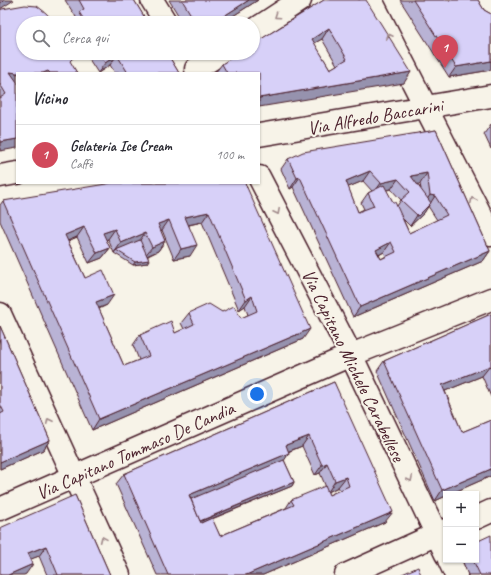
<!DOCTYPE html>
<html lang="it">
<head>
<meta charset="utf-8">
<style>
	body { margin:0; font-family:Caveat,sans-serif; background:#f2f2f3; color:#2b2b33 }
	.controls { position:absolute; right:12px; bottom:12px; display:grid; overflow:hidden; border-radius:0px; box-shadow:0 1px 3px #0004 }
	.controls button { width:36px; height:36px; display:grid; place-items:center; padding:0; border:0; border-bottom:1px solid #e1e1e2; background:#fff; color:#2b2b33; font:20px sans-serif }
	.you { position:absolute; left:257px; top:394px; width:14px; height:14px; margin:-10px; border:3px solid #fff; border-radius:50%; background:#1a73e8; box-shadow:0 0 0 6px #1a73e833 }
	.badge { display:grid; place-items:center; width:26px; height:26px; border-radius:50%; background:#d1495b; color:#fff; font-size:13px; font-weight:700 }
	.pin { position:absolute; translate:-50% -33px; filter:drop-shadow(0 1px 2px #0008) }
	.pin::after { content:''; position:absolute; top:21px; width:14px; height:12px; background:inherit; clip-path:polygon(0 0,100% 0,50% 100%) }
	.list { margin:0; padding:0; list-style:none }
	h2 { display:flex; justify-content:space-between; align-items:center; height:52px; margin:0; padding:0 16px; font-size:17px }
	h2 small { font-size:13px; font-weight:400; color:#7c7c81 }
	.list li { display:grid; grid-template-columns:26px 1fr auto; gap:12px; align-items:center; box-sizing:border-box; height:60px; padding:0 16px; border-top:1px solid #e1e1e2 }
	.list b { display:block; font-size:15px; white-space:nowrap }
	.list p { margin:0; font-size:13px; white-space:nowrap; color:#7c7c81 }
	.list em { font-size:13px; font-style:normal; color:#7c7c81 }
	.icon { flex:none; width:22px; height:22px; fill:none; stroke:currentColor; stroke-width:2; stroke-linecap:round; stroke-linejoin:round }
	.map { position:relative; flex:none; width:491px; height:575px; overflow:hidden }
	.search { position:absolute; background:#fff; box-shadow:0 1px 3px #0004; left:16px; top:16px; width:244px; height:44px; display:flex; align-items:center; gap:10px; box-sizing:border-box; padding:0 14px; border-radius:22px; color:#7c7c81; font-size:15px }
	.panel { position:absolute; background:#fff; box-shadow:0 1px 3px #0004; left:16px; top:72px; width:244px; height:112px; border-radius:0px }
	.map>svg:first-child { display:block }
</style>
</head>
<body>
<div class="map">
<svg width="491" height="575" viewBox="0 0 491 575">
	<rect width="100%" height="100%" fill="#f7f3e8"/>
	<filter id="ink" filterUnits="userSpaceOnUse"><feTurbulence type="fractalNoise" baseFrequency=".025" numOctaves="2"/><feDisplacementMap in="SourceGraphic" scale="8" xChannelSelector="R" yChannelSelector="G"/><feConvolveMatrix kernelMatrix="1 2 1 2 8 2 1 2 1" color-interpolation-filters="sRGB"/></filter>
	<g filter="url(#ink)">
		<g fill="none" stroke-linecap="round" stroke-linejoin="round">
			<defs>
				<g id="street">
					<path d="M152,0L166,23"/>
					<path d="M371,0L491,235"/>
					<path d="M253,31L300,0"/>
					<path d="M196,69L221,53"/>
					<path d="M259,177L351,355L446,554"/>
					<path d="M0,314L119,575"/>
					<path d="M0,509L351,355L491,299"/>
					<path d="M476,518L491,511"/>
					<path d="M449,560L456,575"/>
					<path d="M346,575L446,530"/>
				</g>
				<g id="secondary">
					<path d="M259,135L491,96"/>
					<path d="M0,176L17,173"/>
				</g>
			</defs>
			<use href="#street" stroke="#4a1f2b" stroke-width="25"/>
			<use href="#secondary" stroke="#4a1f2b" stroke-width="25"/>
			<use href="#street" stroke="#f7f3e8" stroke-width="22"/>
			<use href="#secondary" stroke="#f7f3e8" stroke-width="22"/>
		</g>
		<g fill="#b9b3d5" stroke="#4a1f2b" fill-rule="evenodd">
			<path d="M65,0H134L148,23H73L72,22L76,17Z"/>
			<path d="M169,0H258L222,23H183Z"/>
			<path d="M324,0L404,83L259,73H215L222,64ZM322,39L337,65L330,69L314,43Z"/>
			<path d="M400,0H478L484,10L491,14V70L449,77Z"/>
			<path d="M0,10L70,62L77,73H17L0,151Z"/>
			<path d="M85,53H167L179,73H115L110,65L98,73Z"/>
			<path d="M491,124V149L484,134Z"/>
			<path d="M436,130L490,251L483,261L353,317L293,187L290,189L281,169L288,159ZM363,181L372,191L368,193L361,203L364,209L358,212L348,187ZM417,184H420L421,189ZM391,189L401,200L397,206L393,202L386,190ZM428,206L437,220L409,233L403,219L410,226L424,213ZM384,252L386,256L381,259L379,255Z"/>
			<path d="M245,183L303,339L92,430L0,221V205L3,201ZM202,222L239,310L245,306L248,315L241,318L222,312L189,313L181,323L184,329L175,333L140,335L133,345L139,360L124,366L99,309L107,305L85,278L68,241L77,237L89,263L102,258L110,248L106,240L108,239L114,253L133,265L147,263L148,256L158,251L165,241L160,231L162,230L174,259L190,256L189,225Z"/>
			<path d="M491,314V397L482,376L445,391L462,432L491,420V476L450,494H446V496L435,501L377,371L384,361Z"/>
			<path d="M0,326L50,440L43,450L0,469Z"/>
			<path d="M334,382L385,522L263,575H157L116,484L124,474ZM302,446L315,475L320,473L328,492L338,487L340,490L329,495L291,500L286,508L220,536L212,519L292,486L294,482L284,460L289,453L288,452Z"/>
			<path d="M75,495L110,575H47L39,556L30,559L26,574L0,575Z"/>
			<path d="M462,560H476L491,575H468Z"/>
		</g>
		<g fill="#9692ae" stroke="#4a1f2b">
			<path d="M5,0H14L0,9V3Z"/>
			<path d="M249,0H258L222,23H213Z"/>
			<path d="M329,28L322,39L304,49L312,39Z"/>
			<path d="M117,55L110,65L98,73L105,63Z"/>
			<path d="M491,61V70L449,77L456,67Z"/>
			<path d="M10,72L17,73V84Z"/>
			<path d="M411,72L404,83L259,107V98Z"/>
			<path d="M17,139V148L0,151V142Z"/>
			<path d="M370,171L363,181L339,191L346,181Z"/>
			<path d="M427,173L420,184L404,186L411,176Z"/>
			<path d="M300,177L293,187L290,189L297,178Z"/>
			<path d="M398,179L391,189L374,193L381,183Z"/>
			<path d="M430,195L435,196L424,213L410,226Z"/>
			<path d="M209,212L202,222L178,227L185,217Z"/>
			<path d="M169,220L162,230L150,234L158,224Z"/>
			<path d="M84,227L77,237L58,245L65,235Z"/>
			<path d="M115,229L108,239L96,244L103,233Z"/>
			<path d="M145,233L138,243L116,250L114,253L121,243Z"/>
			<path d="M165,241L158,251L144,257L152,247Z"/>
			<path d="M391,242L384,252L369,260L376,250Z"/>
			<path d="M197,245L190,256L174,259L181,249Z"/>
			<path d="M110,248L102,258L89,263L97,253Z"/>
			<path d="M490,251L483,261L353,317L360,307Z"/>
			<path d="M149,260L147,263L133,265L135,262Z"/>
			<path d="M114,295L107,305L89,312L96,302Z"/>
			<path d="M252,296L245,306L239,310L246,300Z"/>
			<path d="M310,329L303,339L92,430L99,419Z"/>
			<path d="M490,366L482,376L435,395L442,385Z"/>
			<path d="M309,436L302,446L279,455L286,445Z"/>
			<path d="M50,440L43,450L0,469V462Z"/>
			<path d="M289,453L282,464L185,504L189,495Z"/>
			<path d="M327,463L320,473L315,475L322,465Z"/>
			<path d="M491,469V476L450,494H446V496L435,501L442,490Z"/>
			<path d="M346,477L338,487L328,492L335,481Z"/>
			<path d="M294,482L292,486L191,527L194,524Z"/>
			<path d="M393,512L385,522L263,575H246Z"/>
			<path d="M46,546L39,556L21,563L28,553Z"/>
			<path d="M33,564L26,574L24,575H8Z"/>
		</g>
		<g fill="#d7d0f8" stroke="#4a1f2b" fill-rule="evenodd">
			<path d="M0,0H5L0,3Z"/>
			<path d="M79,0H134L148,23H86L79,12L84,9Z"/>
			<path d="M182,0H249L213,23H196Z"/>
			<path d="M324,0H366L411,72L259,98V73H227L222,64L239,53H253V44ZM329,28L347,59L330,69L312,39Z"/>
			<path d="M413,0H478L484,10L491,14V61L456,67Z"/>
			<path d="M25,5L37,6L46,13L55,23H23V53H74L73,58L70,61L77,73H50L48,71L43,73H17L10,72L17,82V139L0,142V98L6,94L0,84V10L2,9Z"/>
			<path d="M67,20L69,23H62Z"/>
			<path d="M99,53H167L179,73H128L117,55L105,63Z"/>
			<path d="M436,130L490,251L360,307L300,177L297,178L288,159L303,152ZM370,171L381,183L398,179L410,192L401,200L418,216L431,203L411,176L427,173L430,195L435,196L447,215L409,233L395,202H393L384,185L368,193L374,206L358,212L346,181ZM391,242L396,252L381,259L376,250Z"/>
			<path d="M112,183H245L310,329L99,419L3,201ZM209,212L246,300L252,296L257,311L241,318L234,306L222,312L209,304L189,313L194,324L175,333L171,321L140,335L149,356L124,366L96,302L114,295L103,270L85,278L65,235L84,227L97,253L110,248L103,233L115,229L121,243L145,233L152,247L165,241L158,224L169,220L181,249L197,245L185,217Z"/>
			<path d="M140,240L149,260L135,262L116,250Z"/>
			<path d="M491,314V369L490,366L442,385L462,432L491,420V469L442,490L384,361Z"/>
			<path d="M0,326L50,440L0,462V414L4,412L0,404Z"/>
			<path d="M334,382L393,512L246,575H168L124,474ZM309,436L322,465L327,463L335,481L346,477L349,486L329,495L325,486L291,500L294,505L220,536L212,518L201,523L189,495L289,453L286,445Z"/>
			<path d="M284,460L294,482L200,521L191,499Z"/>
			<path d="M75,495L110,575H58L46,546L28,553L33,564L8,575H0V528Z"/>
			<path d="M491,535V575H480L473,560H476V542Z"/>
			<path d="M418,567L421,575H400Z"/>
		</g>
		<defs><path id="oneway-chevron" d="M-2-3.5L2.5 0L-2 3.5" fill="none" stroke-width="1.6" stroke-linecap="round" stroke-linejoin="round"/></defs>
		<g stroke="#a0898a">
			<use href="#oneway-chevron" transform="translate(277 16) rotate(146)"/>
			<use href="#oneway-chevron" transform="translate(389 36) rotate(-117)"/>
			<use href="#oneway-chevron" transform="translate(473 200) rotate(-117)"/>
			<use href="#oneway-chevron" transform="translate(277 212) rotate(63)"/>
			<use href="#oneway-chevron" transform="translate(49 421) rotate(-115)"/>
			<use href="#oneway-chevron" transform="translate(410 479) rotate(64)"/>
			<use href="#oneway-chevron" transform="translate(103 539) rotate(-114)"/>
		</g>
	</g>
	<g text-anchor="middle" stroke-width="4" stroke-linejoin="round" paint-order="stroke">
		<g font-size="19" fill="#4a1f2b" stroke="#f7f3e8">
			<text transform="translate(375 116) rotate(-10)" y="7">Via Alfredo Baccarini</text>
			<text transform="translate(354 365) rotate(64)" y="7">Via Capitano Michele Carabellese</text>
			<text transform="translate(135 450) rotate(-24)" y="7">Via Capitano Tommaso De Candia</text>
		</g>
	</g>
</svg>
<div class="controls">
<button>+</button>
<button>−</button>
</div>
<div class="you"></div>
<div class="pin badge" style="left:445px;top:68px">1</div>
<div class="search"><svg class="icon" aria-label="search" viewBox="0 0 24 24"><circle cx="10" cy="10" r="6"/><path d="M15 15l6 6"/></svg>Cerca qui</div>
<section class="panel">
<h2>Vicino<small></small></h2>
<ul class="list">
<li><span class="badge">1</span><div><b>Gelateria Ice Cream</b><p>Caffè</p></div><em>100 m</em></li>
</ul>
</section>
</div>
</body>
</html>
